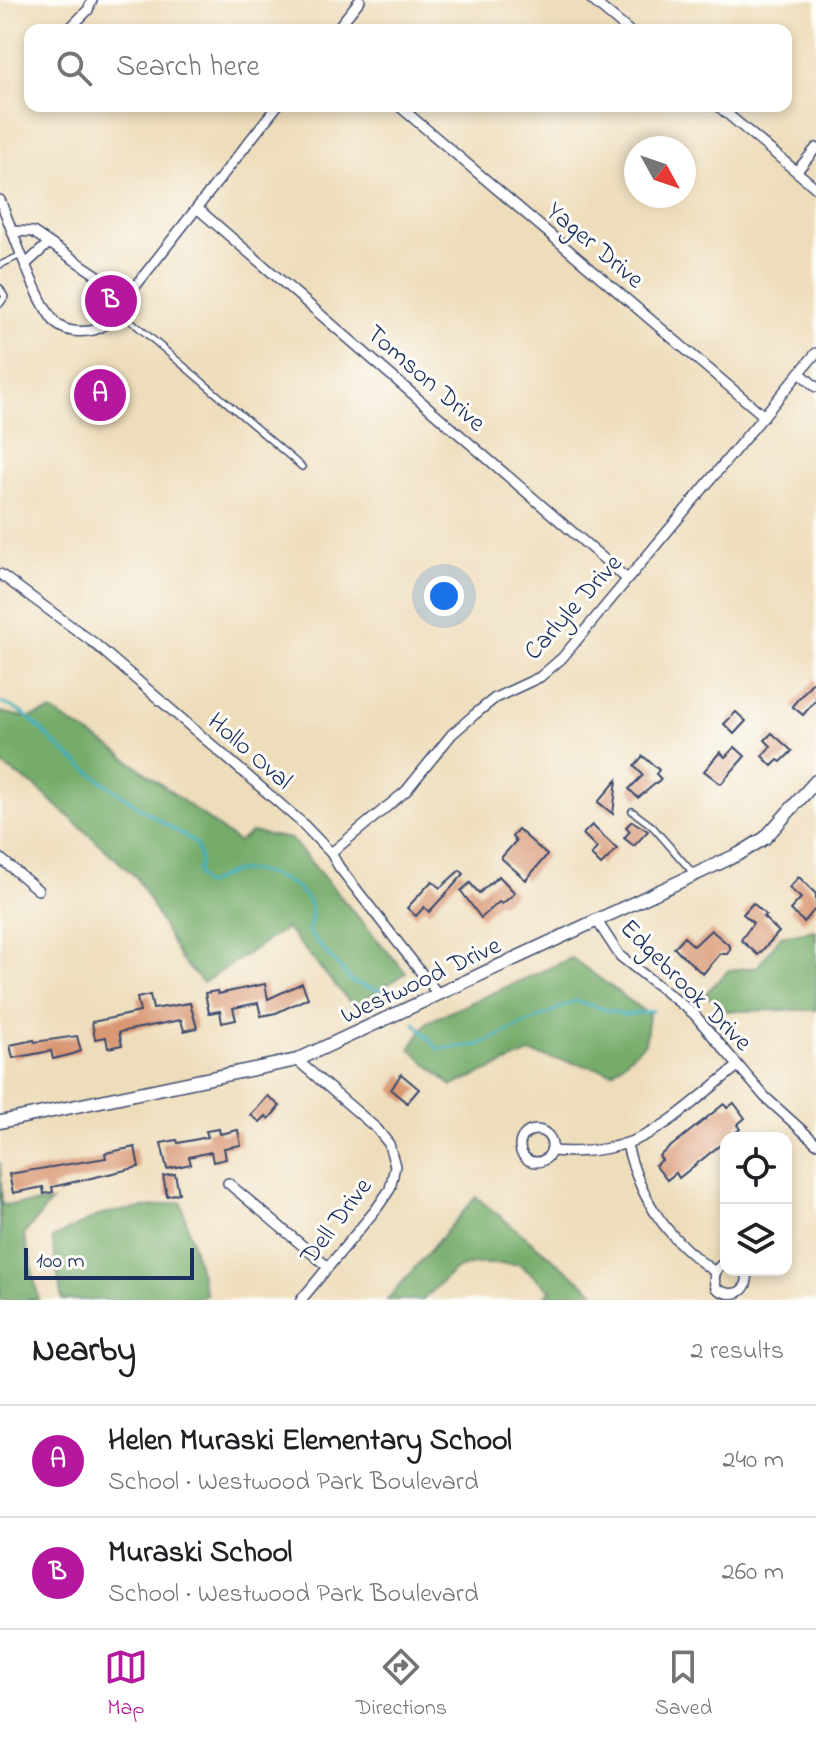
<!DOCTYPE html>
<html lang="en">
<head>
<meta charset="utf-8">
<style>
	body { margin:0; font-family:"Indie Flower",sans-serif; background:#f2f2f2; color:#202124 }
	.controls { position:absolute; right:24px; bottom:24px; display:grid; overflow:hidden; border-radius:16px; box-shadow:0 4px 12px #0003 }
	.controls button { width:72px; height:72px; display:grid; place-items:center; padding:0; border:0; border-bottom:2px solid #e0e0e0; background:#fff; color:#202124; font:40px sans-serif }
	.compass { position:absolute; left:624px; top:136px; width:72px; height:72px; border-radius:50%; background:#fff; box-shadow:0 4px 12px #0003; rotate:130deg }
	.scale { position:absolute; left:24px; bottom:20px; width:170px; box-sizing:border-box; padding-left:8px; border:4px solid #1b2f5e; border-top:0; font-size:22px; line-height:28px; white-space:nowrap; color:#1b2f5e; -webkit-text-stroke:6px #fdfcf7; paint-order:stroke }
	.you { position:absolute; left:444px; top:596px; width:28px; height:28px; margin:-20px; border:6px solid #fff; border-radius:50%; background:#1a73e8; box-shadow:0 0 0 12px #1a73e833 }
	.badge { display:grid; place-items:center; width:52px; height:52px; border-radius:50%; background:#b5179e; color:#fff; font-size:26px; font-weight:700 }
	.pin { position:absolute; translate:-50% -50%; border:4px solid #fff; box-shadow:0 2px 8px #0006 }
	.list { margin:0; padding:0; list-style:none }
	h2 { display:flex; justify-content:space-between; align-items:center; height:104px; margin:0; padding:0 32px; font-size:34px }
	h2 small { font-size:26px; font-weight:400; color:#757577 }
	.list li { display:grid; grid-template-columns:52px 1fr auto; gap:24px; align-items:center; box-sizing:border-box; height:112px; padding:0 32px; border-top:2px solid #e0e0e0 }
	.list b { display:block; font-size:30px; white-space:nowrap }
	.list p { margin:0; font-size:26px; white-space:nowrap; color:#757577 }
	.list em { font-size:26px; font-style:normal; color:#757577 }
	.icon { flex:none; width:44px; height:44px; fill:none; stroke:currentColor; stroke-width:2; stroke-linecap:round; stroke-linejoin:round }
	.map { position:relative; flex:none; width:816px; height:1300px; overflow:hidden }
	.search { position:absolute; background:#fff; box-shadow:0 4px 12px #0003; left:24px; right:24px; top:24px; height:88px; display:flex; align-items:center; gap:20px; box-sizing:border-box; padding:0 28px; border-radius:16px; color:#757577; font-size:30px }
	.sheet { height:328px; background:#fff }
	nav { display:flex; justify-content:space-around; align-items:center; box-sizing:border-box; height:112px; border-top:2px solid #e0e0e0; background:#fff; font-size:22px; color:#757577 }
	nav a { display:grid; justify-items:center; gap:4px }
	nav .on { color:#b5179e }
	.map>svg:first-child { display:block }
</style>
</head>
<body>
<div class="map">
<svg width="816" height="1300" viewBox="0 0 816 1300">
	<rect width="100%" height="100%" fill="#fdfcf7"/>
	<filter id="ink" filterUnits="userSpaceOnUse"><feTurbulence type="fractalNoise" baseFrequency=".0125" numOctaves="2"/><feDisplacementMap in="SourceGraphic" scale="16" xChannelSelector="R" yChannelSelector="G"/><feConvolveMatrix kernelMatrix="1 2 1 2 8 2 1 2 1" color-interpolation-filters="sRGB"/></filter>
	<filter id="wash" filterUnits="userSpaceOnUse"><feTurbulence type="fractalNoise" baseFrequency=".006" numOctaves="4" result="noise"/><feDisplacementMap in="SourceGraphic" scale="32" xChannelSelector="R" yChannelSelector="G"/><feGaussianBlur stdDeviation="1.8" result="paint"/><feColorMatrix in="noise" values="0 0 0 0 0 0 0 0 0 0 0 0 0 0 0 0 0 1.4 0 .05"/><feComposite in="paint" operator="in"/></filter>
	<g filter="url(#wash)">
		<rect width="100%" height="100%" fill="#edb"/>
		<g fill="#76ac6a" stroke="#486e64" stroke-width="2">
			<path d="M51,711L118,752L238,842L252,832L291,839L406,973L353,1006L286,928L203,983L181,960L137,878L36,787L0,764V712L28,718Z"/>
			<path d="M816,930V1010L727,1011L705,994L729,970L757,967L781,936Z"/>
			<path d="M572,958L649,1015L645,1043L613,1072L530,1053L452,1086L410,1049L427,1022Z"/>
			<path d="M0,1161L2,1205L51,1202L24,1234L39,1300H0Z"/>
			<path d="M476,1197L604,1300H541L551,1290L519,1264H474L454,1270L423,1300H387Z"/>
			<path d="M181,1202L206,1294L193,1300H62L52,1238L102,1214Z"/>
		</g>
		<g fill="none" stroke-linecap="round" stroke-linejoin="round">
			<g stroke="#40aebd" stroke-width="3">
				<path d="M0,703C28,709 46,738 68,755C109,787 152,817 196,843L200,860L197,874L204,885C214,882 224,874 233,872C256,866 296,880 308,901C314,911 311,921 308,932L353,983L397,994"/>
				<path d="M415,1023L438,1049L479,1045L575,1001L625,1015L653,1011"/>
			</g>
		</g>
		<g id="blocks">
			<g fill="#d89571">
				<path d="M816,678V700L803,715L792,706Z"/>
				<path d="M736,712L746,721L734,734L724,724Z"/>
				<path d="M772,733L792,751L781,762L778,760L772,766L762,756L771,746L765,740Z"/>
				<path d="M735,747L745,756L721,784L704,771L720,752L725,757Z"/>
				<path d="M643,756L659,770L656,774L661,779L638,798L629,789L643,775L634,766Z"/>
				<path d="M617,780L613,814L598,802Z"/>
				<path d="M632,821L648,831L634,846L624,838L630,831L626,827Z"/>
				<path d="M592,825L617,849L601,865L591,855L597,848L583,834Z"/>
				<path d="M518,829L547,855L526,880L501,858L516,841L512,837Z"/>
				<path d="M460,870L464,874L429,912L424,907L416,916L407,908L432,881L440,888Z"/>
				<path d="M499,876L515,893L502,904L499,902L481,918L461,891L470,883L479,893Z"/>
				<path d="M799,877L816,894V908L804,922L790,910L801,898L789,888Z"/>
				<path d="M753,903L766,915L763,917L779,932L758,955L741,940L753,923L743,914Z"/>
				<path d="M711,930L730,946V950L727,954H720L703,974L674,948L684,937L694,946Z"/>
				<path d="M302,983L308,998L276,1013L261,1016L258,1003L233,1008L236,1020L222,1023L220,1011L209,1013L205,993L217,991L218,994L265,984L268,999Z"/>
				<path d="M150,995L153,1009L190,1003L197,1028L184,1031L181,1020L119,1032L122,1045L108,1048L106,1037L95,1039L92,1022L140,1012L137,998Z"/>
				<path d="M77,1036L81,1051L73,1054L53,1059L51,1051L13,1058L10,1045L34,1040L35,1042Z"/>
				<path d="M401,1074L419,1089L407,1103L391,1090Z"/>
				<path d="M268,1096L280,1106L269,1119L266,1116L260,1122L251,1115Z"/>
				<path d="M734,1103L745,1118L737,1125L740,1129L679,1178L676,1173L667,1180L655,1165L662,1160L659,1156L724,1104L727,1108Z"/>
				<path d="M219,1129L220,1134L238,1130L241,1145L224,1148L226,1159L213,1162L211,1152L189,1157L191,1164L167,1169L161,1143L177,1140L178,1143L208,1137L206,1131Z"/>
				<path d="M135,1147L139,1167L52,1187L53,1192L44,1194L43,1187L13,1193L9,1174L106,1158L105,1153Z"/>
				<path d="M175,1174L179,1193L167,1196L163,1176Z"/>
			</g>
		</g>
	</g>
	<g filter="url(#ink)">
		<use href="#blocks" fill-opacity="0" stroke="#3b496c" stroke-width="2"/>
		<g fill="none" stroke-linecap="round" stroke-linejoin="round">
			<defs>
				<g id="service">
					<path d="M0,265L21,255"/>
					<path d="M0,288L5,297L0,304"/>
					<path d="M118,314L130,320L302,467"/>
					<path d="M632,811L652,826L694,874"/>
				</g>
				<g id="minor">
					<path d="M592,0L628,30"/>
					<path d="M68,30L88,10L92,0"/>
					<path d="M336,30L360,0"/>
					<path d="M399,106L764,416"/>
					<path d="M718,106L816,188"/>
					<path d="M797,171L816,148"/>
					<path d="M0,200C11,226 39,310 58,325C67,332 82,333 94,330C110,325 117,316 121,300L113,286L33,232L13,231"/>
					<path d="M197,208L627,579"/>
					<path d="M26,264L49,243"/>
					<path d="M134,288L277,106"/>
					<path d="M800,373L816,387"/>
					<path d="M0,574L94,643L301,822L331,853L339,867L438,994"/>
					<path d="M331,853L406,791L452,734L474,715L495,698L540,677L562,658L816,353"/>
					<path d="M0,858L38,890"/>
					<path d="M597,921L620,956L694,1014L765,1097L816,1143"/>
					<path d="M297,1060L377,1129L389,1144L395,1166L390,1189L377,1208L301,1300"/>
					<circle cx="536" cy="1146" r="16"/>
					<path d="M627,1145C641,1201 667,1239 715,1272"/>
					<path d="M551,1151C642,1158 672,1118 738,1066"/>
					<path d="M228,1183L328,1267"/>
					<path d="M726,1262C715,1267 712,1276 716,1288C732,1300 752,1292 746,1270"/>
				</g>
				<path id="tertiary" d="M0,1122L297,1060L739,854L765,838L816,781"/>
			</defs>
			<use href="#service" stroke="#3b496c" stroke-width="8"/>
			<use href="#minor" stroke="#3b496c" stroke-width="12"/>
			<use href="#tertiary" stroke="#3b496c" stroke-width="15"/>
			<use href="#service" stroke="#fff" stroke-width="5"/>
			<use href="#minor" stroke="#fff" stroke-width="9"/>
			<use href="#tertiary" stroke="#fff" stroke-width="12"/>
		</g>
	</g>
	<g text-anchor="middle" stroke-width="6" stroke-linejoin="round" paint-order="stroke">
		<g font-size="26" fill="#1b2f5e" stroke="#fdfcf7">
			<text transform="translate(596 244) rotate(40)" y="9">Yager Drive</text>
			<text transform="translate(427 377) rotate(41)" y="9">Tomson Drive</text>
			<text transform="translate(572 606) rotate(-48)" y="9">Carlyle Drive</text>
			<text transform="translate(251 750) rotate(41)" y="9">Hollo Oval</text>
			<text transform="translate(420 979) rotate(-25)" y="9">Westwood Drive</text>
			<text transform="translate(687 984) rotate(45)" y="9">Edgebrook Drive</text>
			<text transform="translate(335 1220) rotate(-53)" y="9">Dell Drive</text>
		</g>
	</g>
</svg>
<div class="controls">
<button><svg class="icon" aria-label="locate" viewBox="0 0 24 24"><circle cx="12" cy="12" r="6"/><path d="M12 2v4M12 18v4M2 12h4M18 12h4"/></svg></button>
<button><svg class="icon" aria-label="layers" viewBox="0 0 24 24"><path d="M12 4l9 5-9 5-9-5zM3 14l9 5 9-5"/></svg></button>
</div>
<svg class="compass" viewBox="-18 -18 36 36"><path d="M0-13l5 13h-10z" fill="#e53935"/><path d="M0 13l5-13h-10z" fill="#757577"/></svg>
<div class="scale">100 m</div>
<div class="you"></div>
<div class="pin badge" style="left:100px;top:395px">A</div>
<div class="pin badge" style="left:111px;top:301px">B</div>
<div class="search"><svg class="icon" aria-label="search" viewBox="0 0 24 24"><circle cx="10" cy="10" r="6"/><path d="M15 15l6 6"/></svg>Search here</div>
</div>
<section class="sheet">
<h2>Nearby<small>2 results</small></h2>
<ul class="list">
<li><span class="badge">A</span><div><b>Helen Muraski Elementary School</b><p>School · Westwood Park Boulevard</p></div><em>240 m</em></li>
<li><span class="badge">B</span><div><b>Muraski School</b><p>School · Westwood Park Boulevard</p></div><em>260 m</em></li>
</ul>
</section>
<nav>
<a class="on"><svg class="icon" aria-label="map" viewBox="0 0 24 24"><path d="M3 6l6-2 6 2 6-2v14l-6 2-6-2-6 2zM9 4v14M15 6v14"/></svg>Map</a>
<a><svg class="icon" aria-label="directions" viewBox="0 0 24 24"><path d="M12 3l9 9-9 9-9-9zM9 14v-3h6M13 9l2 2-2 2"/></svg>Directions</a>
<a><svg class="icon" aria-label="saved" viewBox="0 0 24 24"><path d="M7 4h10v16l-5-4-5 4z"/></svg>Saved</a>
</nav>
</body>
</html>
